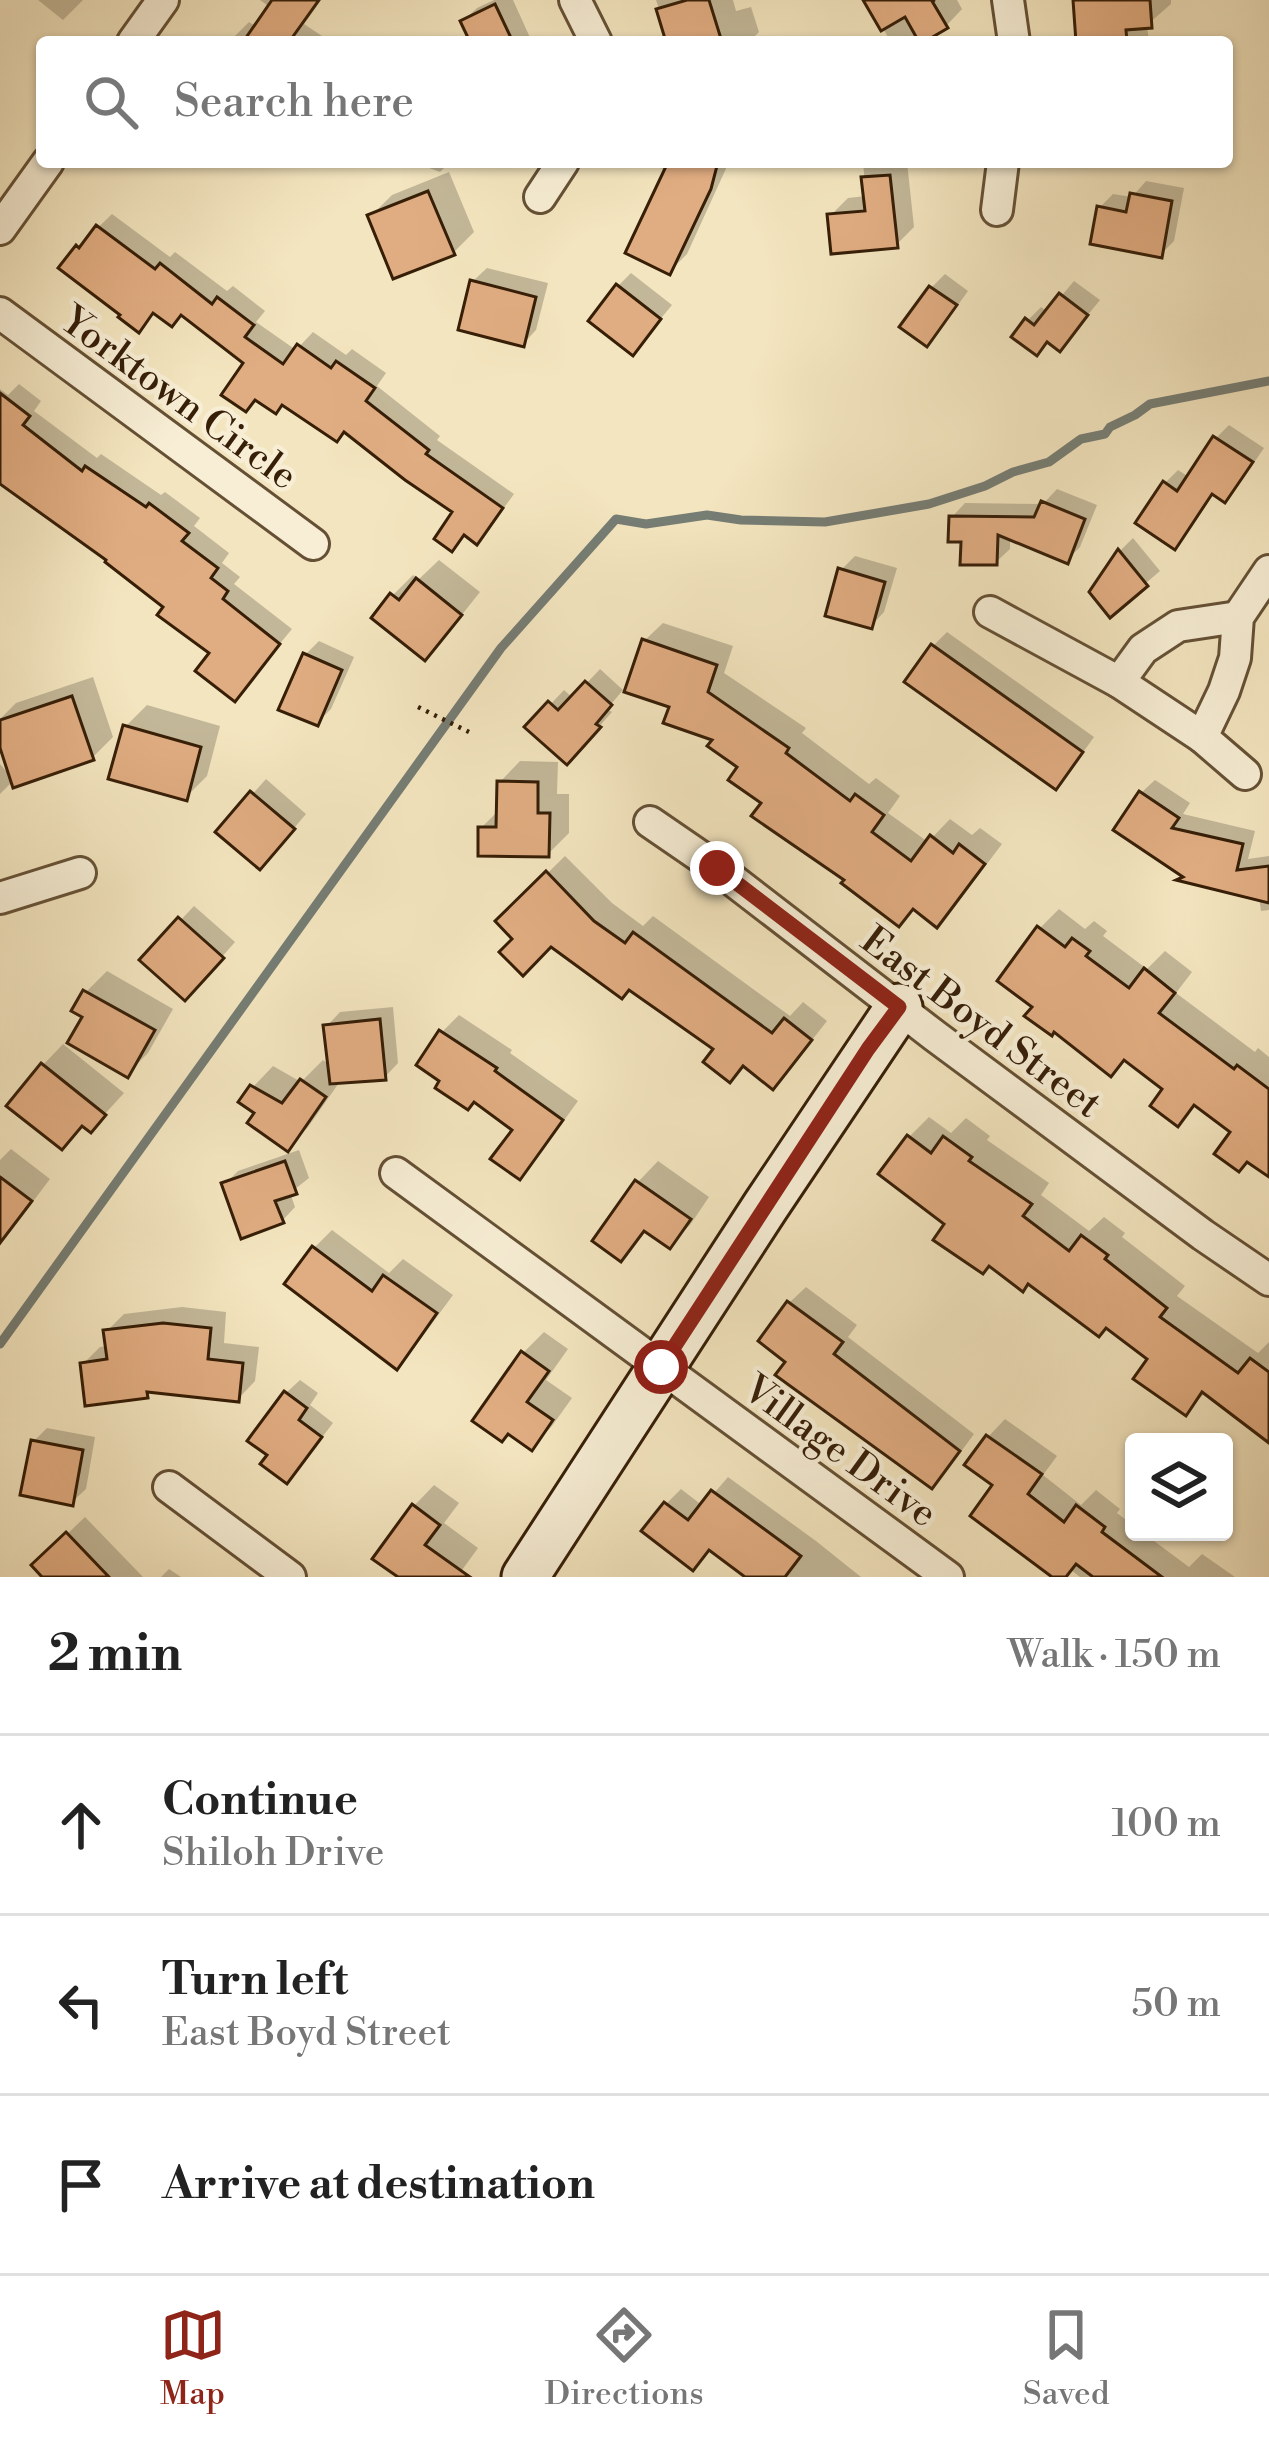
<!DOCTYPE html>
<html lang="en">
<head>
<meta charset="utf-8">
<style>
	body { margin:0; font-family:"Libre Bodoni",serif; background:#f6f6f6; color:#222 }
	.controls { position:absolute; right:36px; bottom:36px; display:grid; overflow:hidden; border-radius:12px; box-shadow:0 3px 9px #0004 }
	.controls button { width:108px; height:108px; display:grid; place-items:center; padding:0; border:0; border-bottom:3px solid #e0e0e0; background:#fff; color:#222; font:60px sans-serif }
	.stop { position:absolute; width:36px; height:36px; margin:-27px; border:9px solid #8f2418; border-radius:50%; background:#fff }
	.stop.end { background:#8f2418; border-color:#fff; box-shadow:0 3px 12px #0008 }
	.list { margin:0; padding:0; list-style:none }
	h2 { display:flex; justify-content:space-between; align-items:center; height:156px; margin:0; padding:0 48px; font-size:51px }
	h2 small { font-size:39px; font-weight:400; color:#767676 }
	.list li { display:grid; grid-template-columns:78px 1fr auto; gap:36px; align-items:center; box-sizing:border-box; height:180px; padding:0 48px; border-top:3px solid #e0e0e0 }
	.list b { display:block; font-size:45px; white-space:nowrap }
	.list p { margin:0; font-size:39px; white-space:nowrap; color:#767676 }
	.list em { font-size:39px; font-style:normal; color:#767676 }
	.icon { flex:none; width:66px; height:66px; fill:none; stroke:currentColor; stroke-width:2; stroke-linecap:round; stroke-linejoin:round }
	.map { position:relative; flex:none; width:1269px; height:1577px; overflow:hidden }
	.search { position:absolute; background:#fff; box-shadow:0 3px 9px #0004; left:36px; right:36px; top:36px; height:132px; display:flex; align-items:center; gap:30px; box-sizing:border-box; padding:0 42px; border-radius:12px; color:#767676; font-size:45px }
	.sheet { height:696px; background:#fff }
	nav { display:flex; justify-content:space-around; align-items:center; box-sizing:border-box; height:168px; border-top:3px solid #e0e0e0; background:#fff; font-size:33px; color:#767676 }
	nav a { display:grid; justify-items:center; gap:6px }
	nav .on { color:#8f2418 }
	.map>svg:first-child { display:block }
</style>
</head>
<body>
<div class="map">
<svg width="1269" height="1577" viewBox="0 0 1269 1577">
	<rect width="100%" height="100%" fill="#f3e5bf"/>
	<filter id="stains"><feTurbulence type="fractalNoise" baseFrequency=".00167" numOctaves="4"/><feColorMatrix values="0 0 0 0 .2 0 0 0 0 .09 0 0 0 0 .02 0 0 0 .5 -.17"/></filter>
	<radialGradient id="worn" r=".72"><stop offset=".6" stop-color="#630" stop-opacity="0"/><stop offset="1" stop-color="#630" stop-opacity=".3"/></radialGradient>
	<g fill="#0003">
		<path d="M38,0H83L63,20Z"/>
		<path d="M260,0H321L304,24L328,40L229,42L249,22L257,27L271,8Z"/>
		<path d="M494,0H513L532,42H473L463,21L477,8Z"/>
		<path d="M656,0H733L736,11L751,7L759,32L749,42H670Z"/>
		<path d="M866,0H957L962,9L946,26L919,42H891Z"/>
		<path d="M1076,0H1171V4L1147,25L1149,42H1079Z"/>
		<path d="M413,162H450L440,172Z"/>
		<path d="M658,162H729L687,254L670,271L668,170L656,167Z"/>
		<path d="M863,162H907L914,227L896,245L830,216L848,198L866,196Z"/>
		<path d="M449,172L474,232L453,253L371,216L392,195Z"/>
		<path d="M1146,181L1184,188L1174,241L1161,254L1100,207L1113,194L1132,197Z"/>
		<path d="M112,214L170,257L175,252L227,291L233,286L265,311L256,322L296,350L313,332L346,355L352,349L386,373L377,386L440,436L437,440L514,494L490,527L477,541L467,533L452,548L456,512L346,429L283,403L257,397L248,362L182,313L155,311L138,329L78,247Z"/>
		<path d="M487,268L548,283L536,330L523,344L473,281Z"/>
		<path d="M631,273L672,305L633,352L618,286Z"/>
		<path d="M945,274L968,291L940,330L927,343L931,288Z"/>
		<path d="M1074,281L1100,300L1060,349L1028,320L1041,307L1048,312Z"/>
		<path d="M19,384L41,401L34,411L97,458L101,454L161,495L165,492L200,518L194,526L229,553L222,563L240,577L234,584L292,629L235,698L213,653L167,606L0,472V389L8,395Z"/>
		<path d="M1229,425L1264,448L1238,486L1225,499L1215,492L1188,532L1174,546L1165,483L1178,470L1189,477L1216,438Z"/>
		<path d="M1057,489L1097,505L1080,547L1067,560L1010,537V549L996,562L964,539L952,517L965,503L1043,504Z"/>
		<path d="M1133,538L1160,571L1111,613L1093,592L1120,551Z"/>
		<path d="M855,556L897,568L884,612L871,626L841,570Z"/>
		<path d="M439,560L480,592L445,636L425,657L393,595L413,575L419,579Z"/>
		<path d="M663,623L733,646L724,673L806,728L802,733L869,784L876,778L900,796L888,813L928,842L950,819L972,835L980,828L1002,844L955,906L937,924L915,907L899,923L765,803L741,766L716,738L672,705L644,641Z"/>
		<path d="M947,632L1094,737L1069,772L1056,786L933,646Z"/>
		<path d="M319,641L354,657L331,709L317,723L305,655Z"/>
		<path d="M600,669L623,690L607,709L612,712L580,748L529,727L564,690L573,698Z"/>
		<path d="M93,677L113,737L92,758L0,739V719L16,703Z"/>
		<path d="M147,705L220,726L207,776L186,797L126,726Z"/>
		<path d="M520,761L558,762L557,794H569V833L548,854L481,828L499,810L500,782Z"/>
		<path d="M0,764L14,780L0,794Z"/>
		<path d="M266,779L306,814L273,853L219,832Z"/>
		<path d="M1155,780L1190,803L1183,814L1255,831L1248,859L1269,856V910L1261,911L1259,897L1186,875L1141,793Z"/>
		<path d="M565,856L612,903L643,926L653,916L790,1016L803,1002L827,1021L790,1068L773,1086L630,987L551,943L517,938L499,921Z"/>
		<path d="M194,906L235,942L198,984L144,959Z"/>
		<path d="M1059,909L1085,929L1094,921L1107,931L1103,936L1147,969L1165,951L1192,972L1176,993L1255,1052L1258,1048L1269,1057V1173L1249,1159L1235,1131L1197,1103L1177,1123L1166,1088L1125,1058L1036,1006L1040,928Z"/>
		<path d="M107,971L173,1009L148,1053L127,1074L86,1016V992Z"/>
		<path d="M393,1007L398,1063L385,1077L341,1080L308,1127L288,1148L258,1112L253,1087L273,1066L301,1082L323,1060L331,1066L327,1026L340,1012Z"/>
		<path d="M459,1015L512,1050L510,1053L578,1101L537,1158L519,1176L516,1129L442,1032Z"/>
		<path d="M63,1044L124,1093L91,1129L85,1124L62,1146L43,1065Z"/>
		<path d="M929,1117L951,1133L966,1118L990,1136L987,1140L1049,1183L1041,1195L1089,1231L1104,1217L1125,1233L1122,1237L1185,1286L1177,1296L1258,1353L1269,1342V1438L1206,1392L1186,1412L1151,1359L1107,1325L949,1223L909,1137Z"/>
		<path d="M11,1149L50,1179L0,1245V1160Z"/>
		<path d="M299,1150L309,1178L290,1193L295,1207L282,1221L225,1184L238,1171Z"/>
		<path d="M658,1161L709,1197L690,1225L669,1245L647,1230L621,1258L596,1241L638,1182Z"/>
		<path d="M332,1230L389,1273L403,1259L453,1295L414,1348L397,1366L289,1283L314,1248Z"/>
		<path d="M806,1287L857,1325L848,1337L974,1434L948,1469L932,1485L789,1361V1303Z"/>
		<path d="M182,1307L226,1312L224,1343L259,1347L255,1381L238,1399L152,1390L146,1395L83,1364L100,1347L109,1346L107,1331L124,1314Z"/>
		<path d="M544,1332L568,1349L546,1380L572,1398L552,1426L532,1447L509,1431L523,1353Z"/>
		<path d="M300,1380L318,1393L310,1405L333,1423L300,1466L271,1454L286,1393Z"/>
		<path d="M1005,1419L1057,1456L1043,1475L1081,1505L1096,1490L1120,1509L1117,1513L1134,1526V1532H1142L1189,1567L1202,1554L1235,1577H1080L1071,1570L1064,1577H1057L996,1484L988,1437Z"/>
		<path d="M47,1428L95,1437L86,1489L72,1502L34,1441Z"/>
		<path d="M728,1477L816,1541L861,1577H750L711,1548L693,1567L666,1504L681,1489L703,1506Z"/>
		<path d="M434,1485L459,1503L444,1523L478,1548L457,1577H403L414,1506Z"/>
		<path d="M85,1517L143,1577H46L35,1565Z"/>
		<path d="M169,1569L181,1577H161Z"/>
	</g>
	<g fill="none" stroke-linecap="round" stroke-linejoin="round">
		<path stroke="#767d74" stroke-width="9" d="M0,1344L501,648L616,519L646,524L707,515L741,520L825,522L929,504L985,486L1013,472L1049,462L1081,439L1105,434L1110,427L1135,415L1150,404L1269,381"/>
	</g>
	<g fill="#e0ac81" stroke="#361e07" stroke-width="3">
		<path d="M272,0H319L289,42H243Z"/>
		<path d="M687,0H709L722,42H666L656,9Z"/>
		<path d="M863,0H935L932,1L948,28L924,42H919L905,17L881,31Z"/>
		<path d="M1073,0H1150L1152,28L1126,30L1127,42H1076Z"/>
		<path d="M495,4L513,42H470L460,21Z"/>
		<path d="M668,162H718L711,189L670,275L625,253Z"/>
		<path d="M890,175L898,248L831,254L827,214L865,211L861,177Z"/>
		<path d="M428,191L455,255L393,279L367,215Z"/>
		<path d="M1130,193L1172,201L1162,258L1090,244L1097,206L1126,212Z"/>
		<path d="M96,225L155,269L160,263L212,304L217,297L254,325L245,337L283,364L297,344L331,368L336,361L375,388L366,401L429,450L426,454L503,508L477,545L464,535L452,552L434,539L452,512L405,480L344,432L337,442L282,405L276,414L255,400L246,412L221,395L243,363L181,315L172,327L153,313L139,333L118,317L120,315L58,268L76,245L79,248Z"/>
		<path d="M470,280L536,297L524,347L458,330Z"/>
		<path d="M616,284L661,319L633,356L588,321Z"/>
		<path d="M929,286L957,305L927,347L899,327Z"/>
		<path d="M1059,293L1088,315L1060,352L1047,342L1037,356L1011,337L1025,318L1034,325Z"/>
		<path d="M0,393L30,416L23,425L82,471L85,466L146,507L149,503L189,533L182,541L218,568L211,578L228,591L223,599L280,644L235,702L195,671L209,653L157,615L163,607L105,562L106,560L0,484Z"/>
		<path d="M1213,436L1253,462L1225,503L1212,494L1175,550L1135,523L1163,481L1177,491Z"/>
		<path d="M1041,501L1085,519L1068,564L998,535L997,565H960L961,542H948L949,516L1034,517Z"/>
		<path d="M1118,549L1148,586L1110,618L1089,592Z"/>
		<path d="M838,568L885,582L872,629L825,616Z"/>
		<path d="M416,578L462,615L425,661L371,618L390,593L399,600Z"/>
		<path d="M642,639L717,665L708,692L789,748L786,753L850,801L855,794L884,815L872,832L911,861L930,835L953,853L959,844L985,864L937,928L913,909L899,927L841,883L844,880L751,816L761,803L728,780L737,767L707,746L712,740L663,723L669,707L624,692Z"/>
		<path d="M931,644L1083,752L1056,790L904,682Z"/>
		<path d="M303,653L342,670L318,726L278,710Z"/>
		<path d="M585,681L612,705L596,724L601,727L567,765L524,727L548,701L558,710Z"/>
		<path d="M72,696L94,760L13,788L0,748V720Z"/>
		<path d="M123,725L201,747L187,801L108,779Z"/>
		<path d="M497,781L538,782V813H550L549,857L478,856V827H496Z"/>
		<path d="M250,791L295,829L260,870L215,832Z"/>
		<path d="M1139,791L1179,818L1172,828L1243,844L1237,870L1269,866V903L1176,880L1183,877L1113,830Z"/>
		<path d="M546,871L594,921L625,943L633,932L772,1033L784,1018L812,1040L773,1090L743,1066L730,1083L703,1062L713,1049L629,990L622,999L551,947L523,976L499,952L512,939L495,921Z"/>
		<path d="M178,917L224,958L185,1001L139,960Z"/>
		<path d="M1037,926L1065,947L1072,938L1090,951L1086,956L1129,988L1144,968L1175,993L1159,1013L1234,1069L1237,1065L1269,1089V1177L1247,1162L1239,1172L1214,1154L1230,1132L1194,1105L1178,1127L1150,1106L1162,1089L1124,1060L1111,1077L1054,1032L1052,1036L1024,1016L1032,1007L997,981Z"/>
		<path d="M83,990L155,1030L128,1078L67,1043L82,1017L71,1011Z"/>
		<path d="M380,1019L386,1080L330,1084L323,1025Z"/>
		<path d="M439,1030L497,1068L495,1071L563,1120L520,1180L490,1159L512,1130L474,1102L468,1110L435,1088L439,1081L416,1065Z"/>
		<path d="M41,1063L106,1115L91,1133L82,1126L62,1150L6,1106Z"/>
		<path d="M300,1079L326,1097L288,1152L247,1123L254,1113L238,1102L250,1085L282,1103Z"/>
		<path d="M907,1135L931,1153L943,1136L972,1157L969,1161L1032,1204L1023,1216L1069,1251L1081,1235L1108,1255L1105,1259L1167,1308L1160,1317L1238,1373L1250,1358L1269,1372V1443L1202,1392L1186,1416L1133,1379L1147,1359L1106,1328L1099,1337L1028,1284L1023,1292L989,1266L983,1274L933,1240L944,1224L878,1174Z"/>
		<path d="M285,1161L297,1194L275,1201L284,1223L241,1239L221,1183Z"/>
		<path d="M0,1177L32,1201L0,1243Z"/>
		<path d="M635,1180L691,1219L670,1249L644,1231L621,1262L592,1241Z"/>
		<path d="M312,1246L372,1291L383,1275L437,1313L397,1370L284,1284Z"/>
		<path d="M787,1301L843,1342L834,1354L960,1451L932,1489L775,1375L785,1362L758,1341Z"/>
		<path d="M163,1323L211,1328L208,1359L243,1363L239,1402L147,1392L148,1398L85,1406L80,1363L107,1359L103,1330Z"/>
		<path d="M521,1351L549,1371L527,1402L553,1420L532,1451L508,1434L502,1442L472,1421Z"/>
		<path d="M284,1391L307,1408L299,1420L322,1437L287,1484L260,1464L267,1455L247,1441Z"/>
		<path d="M986,1435L1042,1474L1028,1494L1064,1522L1076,1505L1105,1527L1102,1532L1162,1577H1093L1076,1564L1066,1577H1052L970,1516L992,1485L964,1465Z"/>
		<path d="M31,1440L83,1450L73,1506L20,1495Z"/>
		<path d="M711,1490L801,1556L785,1577H745L709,1550L693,1571L641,1531L664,1502L688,1520Z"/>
		<path d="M412,1504L440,1525L425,1545L470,1577H398L372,1559Z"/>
		<path d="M66,1532L109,1577H42L31,1565Z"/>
	</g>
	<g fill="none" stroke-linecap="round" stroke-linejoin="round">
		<defs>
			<g id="street">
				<path d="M575,0L596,42"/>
				<path d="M1008,0L1014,42"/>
				<path d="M133,42L163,0"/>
				<path d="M540,197L563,162"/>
				<path d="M997,210L1003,162"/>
				<path d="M0,229L48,162"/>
				<path d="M0,313L313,544"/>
				<path d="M990,612L1119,682L1143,649L1178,626L1238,617"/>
				<path d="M1119,682L1202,737"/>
				<path d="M1245,774L1202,737L1224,691L1235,658L1238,617L1269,571"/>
				<path d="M650,822L717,868L935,1036L1203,1235L1269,1280"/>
				<path d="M0,898L80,873"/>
				<path d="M396,1173L948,1577"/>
				<path d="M169,1487L290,1577"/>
			</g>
			<path id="secondary" d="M525,1577L765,1207L899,1007"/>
		</defs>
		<use href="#street" stroke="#655035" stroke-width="36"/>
		<use href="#secondary" stroke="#361e07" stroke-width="51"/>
		<path stroke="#361e07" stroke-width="4.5" stroke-dasharray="3 6" stroke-linecap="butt" d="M418,707L469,732"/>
		<use href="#street" stroke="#f7eed5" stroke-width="30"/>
		<use href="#secondary" stroke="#f7eed5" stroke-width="45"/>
	</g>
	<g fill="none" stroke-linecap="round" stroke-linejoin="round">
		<path stroke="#8f2418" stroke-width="15" d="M661,1367L868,1049L899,1007L717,868"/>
	</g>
	<g text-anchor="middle" stroke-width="9" stroke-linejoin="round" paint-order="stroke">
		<g font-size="39" fill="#361e07" stroke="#f7eed5">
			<text transform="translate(180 397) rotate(36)" y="14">Yorktown Circle</text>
			<text transform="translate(982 1021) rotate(37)" y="14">East Boyd Street</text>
			<text transform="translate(841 1450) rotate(36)" y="14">Village Drive</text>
		</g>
	</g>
	<rect width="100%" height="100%" filter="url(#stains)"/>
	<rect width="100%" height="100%" fill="url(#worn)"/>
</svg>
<div class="controls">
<button><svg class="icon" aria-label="layers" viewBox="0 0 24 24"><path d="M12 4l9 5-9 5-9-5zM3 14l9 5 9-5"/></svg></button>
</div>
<div class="stop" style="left:661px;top:1367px"></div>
<div class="stop end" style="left:717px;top:868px"></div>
<div class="search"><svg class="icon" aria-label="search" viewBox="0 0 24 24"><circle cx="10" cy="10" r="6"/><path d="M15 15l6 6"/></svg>Search here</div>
</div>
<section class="sheet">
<h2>2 min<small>Walk · 150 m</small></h2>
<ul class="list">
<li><svg class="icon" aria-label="ahead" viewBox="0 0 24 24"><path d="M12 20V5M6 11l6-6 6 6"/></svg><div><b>Continue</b><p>Shiloh Drive</p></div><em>100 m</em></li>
<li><svg class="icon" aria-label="left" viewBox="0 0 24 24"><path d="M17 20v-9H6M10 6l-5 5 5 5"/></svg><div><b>Turn left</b><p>East Boyd Street</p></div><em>50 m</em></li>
<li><svg class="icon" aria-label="arrive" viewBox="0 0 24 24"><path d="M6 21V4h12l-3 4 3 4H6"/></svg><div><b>Arrive at destination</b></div></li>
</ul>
</section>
<nav>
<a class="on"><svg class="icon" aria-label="map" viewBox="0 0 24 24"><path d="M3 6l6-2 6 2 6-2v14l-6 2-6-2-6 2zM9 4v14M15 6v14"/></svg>Map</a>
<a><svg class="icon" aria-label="directions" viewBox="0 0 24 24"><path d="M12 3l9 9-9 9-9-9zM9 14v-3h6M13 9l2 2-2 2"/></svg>Directions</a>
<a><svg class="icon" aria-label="saved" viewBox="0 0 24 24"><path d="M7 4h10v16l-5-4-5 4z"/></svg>Saved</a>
</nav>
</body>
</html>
